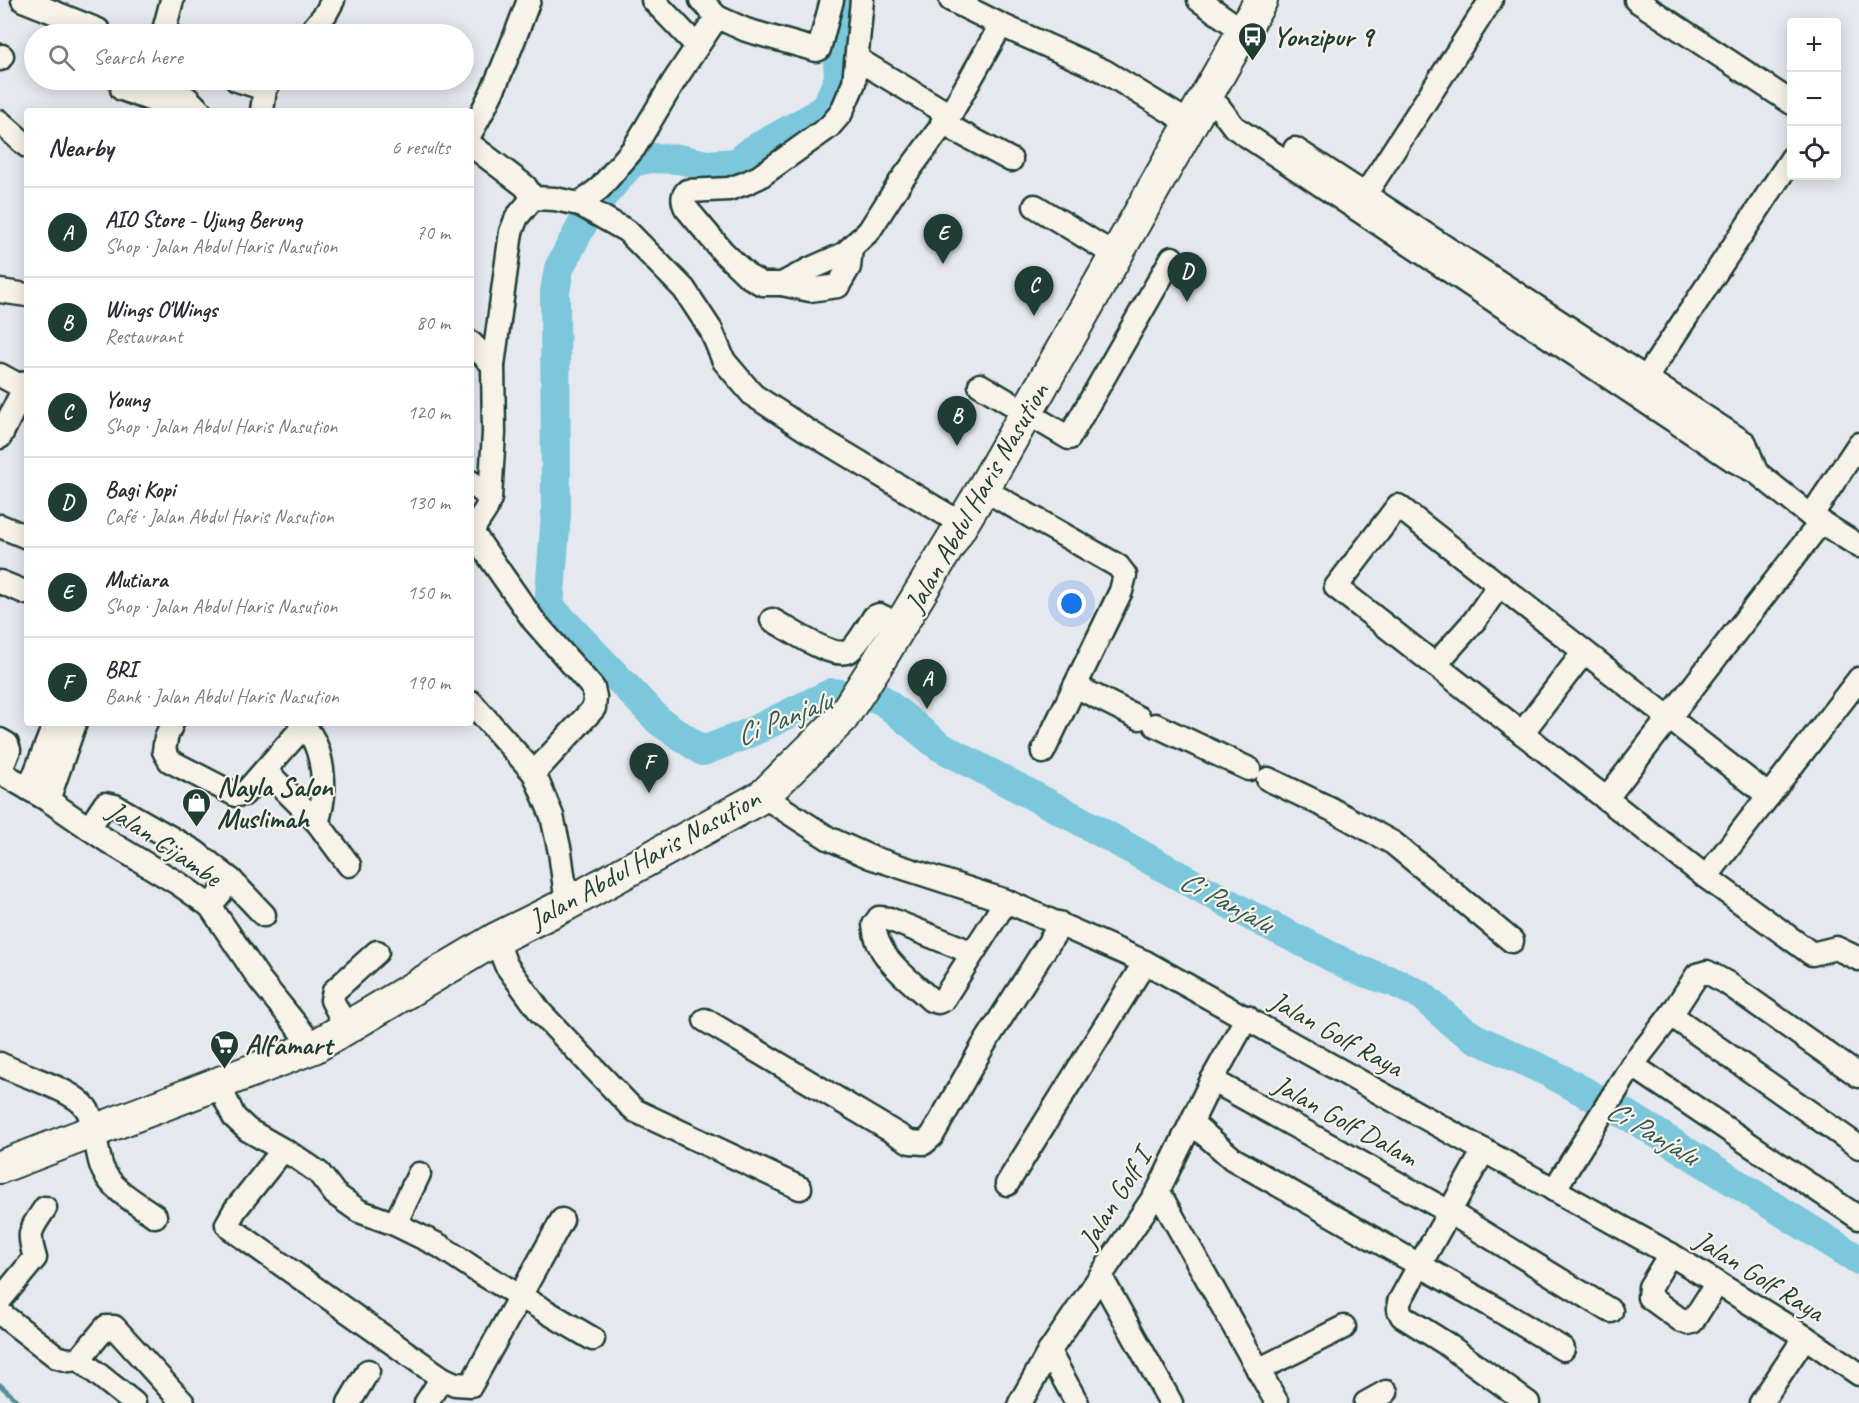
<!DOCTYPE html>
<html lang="en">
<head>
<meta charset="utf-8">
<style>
	body { margin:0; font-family:Caveat,sans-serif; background:#f7f7f7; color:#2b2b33 }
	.controls { position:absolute; right:18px; top:18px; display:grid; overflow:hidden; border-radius:6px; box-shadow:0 3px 15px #0003 }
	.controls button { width:54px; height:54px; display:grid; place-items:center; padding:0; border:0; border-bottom:2px solid #e1e1e2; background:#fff; color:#2b2b33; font:30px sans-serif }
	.you { position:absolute; left:1072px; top:604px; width:21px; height:21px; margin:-15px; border:4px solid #fff; border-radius:50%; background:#1a73e8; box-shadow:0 0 0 9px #1a73e833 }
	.badge { display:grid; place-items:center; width:39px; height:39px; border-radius:50%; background:#1f3d34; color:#fff; font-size:20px; font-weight:700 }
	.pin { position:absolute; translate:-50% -50px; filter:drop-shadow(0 2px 3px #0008) }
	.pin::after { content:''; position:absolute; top:32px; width:21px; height:18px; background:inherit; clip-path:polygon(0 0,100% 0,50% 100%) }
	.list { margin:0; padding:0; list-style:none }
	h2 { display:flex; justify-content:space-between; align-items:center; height:78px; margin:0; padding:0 24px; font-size:26px }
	h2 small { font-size:20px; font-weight:400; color:#7c7c81 }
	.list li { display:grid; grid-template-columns:39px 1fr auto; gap:18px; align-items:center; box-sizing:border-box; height:90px; padding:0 24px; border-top:2px solid #e1e1e2 }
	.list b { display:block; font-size:22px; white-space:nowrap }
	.list p { margin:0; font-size:20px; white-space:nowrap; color:#7c7c81 }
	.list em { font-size:20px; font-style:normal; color:#7c7c81 }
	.icon { flex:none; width:33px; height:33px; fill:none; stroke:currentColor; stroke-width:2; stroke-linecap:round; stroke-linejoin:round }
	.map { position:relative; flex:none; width:1859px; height:1403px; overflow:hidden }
	.search { position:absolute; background:#fff; box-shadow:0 3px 15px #0003; left:24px; top:24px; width:450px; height:66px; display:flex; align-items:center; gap:15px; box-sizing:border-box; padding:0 21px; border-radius:33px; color:#7c7c81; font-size:22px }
	.panel { position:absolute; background:#fff; box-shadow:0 3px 15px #0003; left:24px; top:108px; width:450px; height:618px; border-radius:6px }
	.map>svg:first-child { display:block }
</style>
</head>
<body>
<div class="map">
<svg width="1859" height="1403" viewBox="0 0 1859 1403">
	<rect width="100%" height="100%" fill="#e5e8ef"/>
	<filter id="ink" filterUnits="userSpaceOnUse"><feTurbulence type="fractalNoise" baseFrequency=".0167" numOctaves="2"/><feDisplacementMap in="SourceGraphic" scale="12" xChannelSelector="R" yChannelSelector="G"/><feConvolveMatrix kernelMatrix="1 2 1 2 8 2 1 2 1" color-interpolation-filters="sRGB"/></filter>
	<g filter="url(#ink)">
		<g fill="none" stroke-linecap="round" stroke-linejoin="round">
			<path stroke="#569098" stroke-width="5" d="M0,1385L20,1403"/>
			<path stroke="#7bc7db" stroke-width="30" d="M842,0L837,41L839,78L827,106L811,118L753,150L737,163L707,165L678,159L650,158L632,162L589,212L559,268L555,292L556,514L549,606L659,721L703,751L747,734L832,693L881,699L939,746L1077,819L1253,917L1358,970L1394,982L1421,995L1455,1025L1475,1038L1550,1073L1634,1119L1859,1260"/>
			<defs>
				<g id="minor">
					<path d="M23,0L98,30"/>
					<path d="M653,0L697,46"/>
					<path d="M701,0L717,17"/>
					<path d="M862,0L854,83L841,113L829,127L759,177L746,183L729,189L687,191C682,196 683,202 686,208L723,252L748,276L762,284H782L812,268L844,254L869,231L901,181L950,115L1001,25"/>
					<path d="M951,0L1001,25L1104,71L1191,124"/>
					<path d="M1199,0L1243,31"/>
					<path d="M1636,0L1792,103"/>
					<path d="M163,34L172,0"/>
					<path d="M309,34L326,13L333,0"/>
					<path d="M0,59L2,56"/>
					<path d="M857,59L950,115"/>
					<path d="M158,80L187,98L200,111"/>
					<path d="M237,80L265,89"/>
					<path d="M122,89L182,111"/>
					<path d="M1219,107L1234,127L1733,460L1756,472L1811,516L1859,546"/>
					<path d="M262,111L265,89L271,80"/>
					<path d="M0,122L27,146"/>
					<path d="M942,123L1011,160"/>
					<path d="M471,132C495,92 512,44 529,0"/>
					<path d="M471,145L525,186L533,198"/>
					<path d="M1295,149L1745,443L1756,472"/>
					<path d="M579,204L600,188L634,148L674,81L717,17L746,30L816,50L819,49L832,0"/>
					<path d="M1035,206L1115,255"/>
					<path d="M1357,207L1491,0"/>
					<path d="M782,284L810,290L838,286L849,267L851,248"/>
					<path d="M0,291L27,295"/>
					<path d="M471,343L493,365"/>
					<path d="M0,375L24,388"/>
					<path d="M980,385L1069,438L1172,258"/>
					<path d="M1638,390L1792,158"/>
					<path d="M0,437L27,382"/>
					<path d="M471,482L490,498"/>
					<path d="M983,489L1118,566L1125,575L1121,591L1043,752"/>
					<path d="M1811,516L1859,444"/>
					<path d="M0,526L27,537"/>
					<path d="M471,532L486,509L490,498L494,433L493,365L511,232L517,217L533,198L555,199L579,204L627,231L684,289L711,330L724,361L753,395L806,430L962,524"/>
					<path d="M472,532L534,621L593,688L595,697L594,708L534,773"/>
					<path d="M0,582L27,593"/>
					<path d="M772,620C788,628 832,660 849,651C857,646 869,625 874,617L879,615L900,625"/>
					<path d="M1435,665L1475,620L1499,585"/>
					<path d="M1075,686L1139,718"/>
					<path d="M471,702L534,773L552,816L560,852L567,904"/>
					<path d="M172,723L166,738L164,751L170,761L236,795L244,794L265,770"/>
					<path d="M300,723C325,743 328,794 317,822L265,770L304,726"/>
					<path d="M1155,725L1249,769"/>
					<path d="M1522,733L1584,652"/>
					<path d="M0,740L7,744L9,750L0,772"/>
					<path d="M0,772L48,800L106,840L179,884L210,906L260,980L314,1047"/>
					<path d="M1268,779L1331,809L1393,843L1512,941"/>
					<path d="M29,789L55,723"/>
					<path d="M763,796L828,838L870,857L1006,901L1145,962L1670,1254L1805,1337L1859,1374"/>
					<path d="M1769,796L1398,506L1336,587L1706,877L1812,954L1836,948L1859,959"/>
					<path d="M1606,799L1821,522"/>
					<path d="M48,800L75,723"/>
					<path d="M317,822L349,865"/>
					<path d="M89,828L105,804L115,806L194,851L231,880L210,906"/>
					<path d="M1706,877L1859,679"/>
					<path d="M231,880L264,915"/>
					<path d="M496,939L506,965L541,1013L629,1105L636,1111L800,1188"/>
					<path d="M973,953L889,919L879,918L874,925C876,958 909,979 931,1000L938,1002L943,1000L1006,901"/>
					<path d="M1671,1015L1859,1147"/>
					<path d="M705,1020L910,1142L924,1143L932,1136L983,1046L1057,930L1059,923"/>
					<path d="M347,1029L332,1000L334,991L377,952"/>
					<path d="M0,1064C22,1076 73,1089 86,1108C97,1123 95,1153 103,1170C113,1191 137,1203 155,1216"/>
					<path d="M1632,1065L1859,1218"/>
					<path d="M1212,1080L1451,1213L1611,1311"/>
					<path d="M219,1085L234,1117L248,1130L299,1159L319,1173L335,1194L359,1211L395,1224L440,1246L479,1272L593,1339"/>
					<path d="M1192,1123L1233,1159L1490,1305L1563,1349"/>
					<path d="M283,1150L235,1210L227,1224L230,1228L442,1378L455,1384L471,1385L562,1220"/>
					<path d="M1484,1150L1399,1302V1310L1402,1316L1445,1343L1528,1403"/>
					<path d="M1007,1184L1145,962"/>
					<path d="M1554,1190L1632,1065L1671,1015L1697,975L1707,972L1727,983L1859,1076"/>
					<path d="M1158,1191L1277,1403"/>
					<path d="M395,1224L419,1174"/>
					<path d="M1670,1254L1650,1287L1649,1297L1682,1321L1688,1323L1692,1322L1717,1283"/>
					<path d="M1101,1277L1171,1403"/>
					<path d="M0,1300L35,1258C27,1231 30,1231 45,1208"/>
					<path d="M0,1313L57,1357L68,1360L79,1359L106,1327H114L183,1403"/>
					<path d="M1049,1352L1077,1403"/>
					<path d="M79,1359L134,1403"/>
					<path d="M1258,1370L1344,1327"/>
					<path d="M349,1403L368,1371"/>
					<path d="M426,1403L442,1378"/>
					<path d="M1020,1403L1049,1352L1158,1191L1212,1080L1247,1017"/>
					<path d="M1366,1403L1386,1392"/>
					<path d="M1761,1403L1805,1337"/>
				</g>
				<path id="highway" d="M0,1167L314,1047L496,939L567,904L763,796L842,718L877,664L983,489L1261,0"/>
			</defs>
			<use href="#minor" stroke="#1f3d34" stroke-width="27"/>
			<use href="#highway" stroke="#1f3d34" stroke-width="36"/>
			<use href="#minor" stroke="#f7f3e8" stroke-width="22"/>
			<use href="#highway" stroke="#f7f3e8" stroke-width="32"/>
		</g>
	</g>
	<defs>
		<symbol id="bus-pin" viewBox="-11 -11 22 30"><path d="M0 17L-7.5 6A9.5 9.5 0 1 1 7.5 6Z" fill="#1f3d34" stroke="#f7f3e8"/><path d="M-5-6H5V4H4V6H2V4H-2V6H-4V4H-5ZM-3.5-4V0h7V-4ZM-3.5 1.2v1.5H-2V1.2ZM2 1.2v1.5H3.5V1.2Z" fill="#fff"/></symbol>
		<symbol id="shop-pin" viewBox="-11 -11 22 30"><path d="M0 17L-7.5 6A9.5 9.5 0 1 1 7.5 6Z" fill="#1f3d34" stroke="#f7f3e8"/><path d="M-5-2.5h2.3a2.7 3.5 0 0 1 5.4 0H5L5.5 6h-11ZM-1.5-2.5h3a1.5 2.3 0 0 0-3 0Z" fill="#fff"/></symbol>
		<symbol id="supermarket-pin" viewBox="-11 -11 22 30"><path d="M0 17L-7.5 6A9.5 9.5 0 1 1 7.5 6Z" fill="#1f3d34" stroke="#f7f3e8"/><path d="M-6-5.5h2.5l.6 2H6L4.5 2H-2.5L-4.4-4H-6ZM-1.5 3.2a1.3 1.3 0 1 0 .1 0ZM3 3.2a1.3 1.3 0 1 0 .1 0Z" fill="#fff"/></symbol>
	</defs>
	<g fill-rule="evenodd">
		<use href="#bus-pin" x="1236" y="20" width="33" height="45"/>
		<use href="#shop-pin" x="180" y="786" width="33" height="45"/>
		<use href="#supermarket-pin" x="208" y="1028" width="33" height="45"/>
	</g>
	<g text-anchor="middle" stroke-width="4.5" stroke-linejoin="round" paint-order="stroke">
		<g font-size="28" font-weight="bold" fill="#1f3d34" stroke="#f7f3e8" text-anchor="start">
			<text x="1273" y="46">Yonzipur 9</text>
			<text x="217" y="796">Nayla Salon<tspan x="217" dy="32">Muslimah</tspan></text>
			<text x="245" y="1054">Alfamart</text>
		</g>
		<g font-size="28" fill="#1f3d34" stroke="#f7f3e8">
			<text transform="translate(976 497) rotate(-60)" y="10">Jalan Abdul Haris Nasution</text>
			<text transform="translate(165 843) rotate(34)" y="10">Jalan Cijambe</text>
			<text transform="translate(644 858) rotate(-29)" y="10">Jalan Abdul Haris Nasution</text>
			<text transform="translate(1337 1033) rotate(29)" y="10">Jalan Golf Raya</text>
			<text transform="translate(1346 1120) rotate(29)" y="10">Jalan Golf Dalam</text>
			<text transform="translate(1114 1198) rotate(-58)" y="10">Jalan Golf I</text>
			<text transform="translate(1760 1275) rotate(32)" y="10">Jalan Golf Raya</text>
		</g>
		<g font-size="30" font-style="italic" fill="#315955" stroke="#f7f3e8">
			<text transform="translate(783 718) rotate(-22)" y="10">Ci Panjalu</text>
			<text transform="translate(1226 901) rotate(28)" y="10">Ci Panjalu</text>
			<text transform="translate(1652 1132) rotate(30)" y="10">Ci Panjalu</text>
		</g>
	</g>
</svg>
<div class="controls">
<button>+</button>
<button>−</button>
<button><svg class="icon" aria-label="locate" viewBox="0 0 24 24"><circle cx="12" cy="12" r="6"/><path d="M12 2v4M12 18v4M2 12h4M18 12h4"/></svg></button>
</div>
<div class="you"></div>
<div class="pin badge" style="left:927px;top:709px">A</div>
<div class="pin badge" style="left:957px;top:446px">B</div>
<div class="pin badge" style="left:1034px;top:316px">C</div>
<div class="pin badge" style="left:1187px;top:302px">D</div>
<div class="pin badge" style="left:943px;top:264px">E</div>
<div class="pin badge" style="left:649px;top:793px">F</div>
<div class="search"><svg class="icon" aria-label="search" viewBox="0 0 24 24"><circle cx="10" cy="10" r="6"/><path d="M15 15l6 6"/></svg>Search here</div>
<section class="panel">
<h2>Nearby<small>6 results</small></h2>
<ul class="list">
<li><span class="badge">A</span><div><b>AIO Store - Ujung Berung</b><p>Shop · Jalan Abdul Haris Nasution</p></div><em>70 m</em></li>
<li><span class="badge">B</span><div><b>Wings O'Wings</b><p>Restaurant</p></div><em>80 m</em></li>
<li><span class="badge">C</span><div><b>Young</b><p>Shop · Jalan Abdul Haris Nasution</p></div><em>120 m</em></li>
<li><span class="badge">D</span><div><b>Bagi Kopi</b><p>Café · Jalan Abdul Haris Nasution</p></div><em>130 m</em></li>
<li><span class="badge">E</span><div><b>Mutiara</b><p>Shop · Jalan Abdul Haris Nasution</p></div><em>150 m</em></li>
<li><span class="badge">F</span><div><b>BRI</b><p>Bank · Jalan Abdul Haris Nasution</p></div><em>190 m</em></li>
</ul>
</section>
</div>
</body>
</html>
